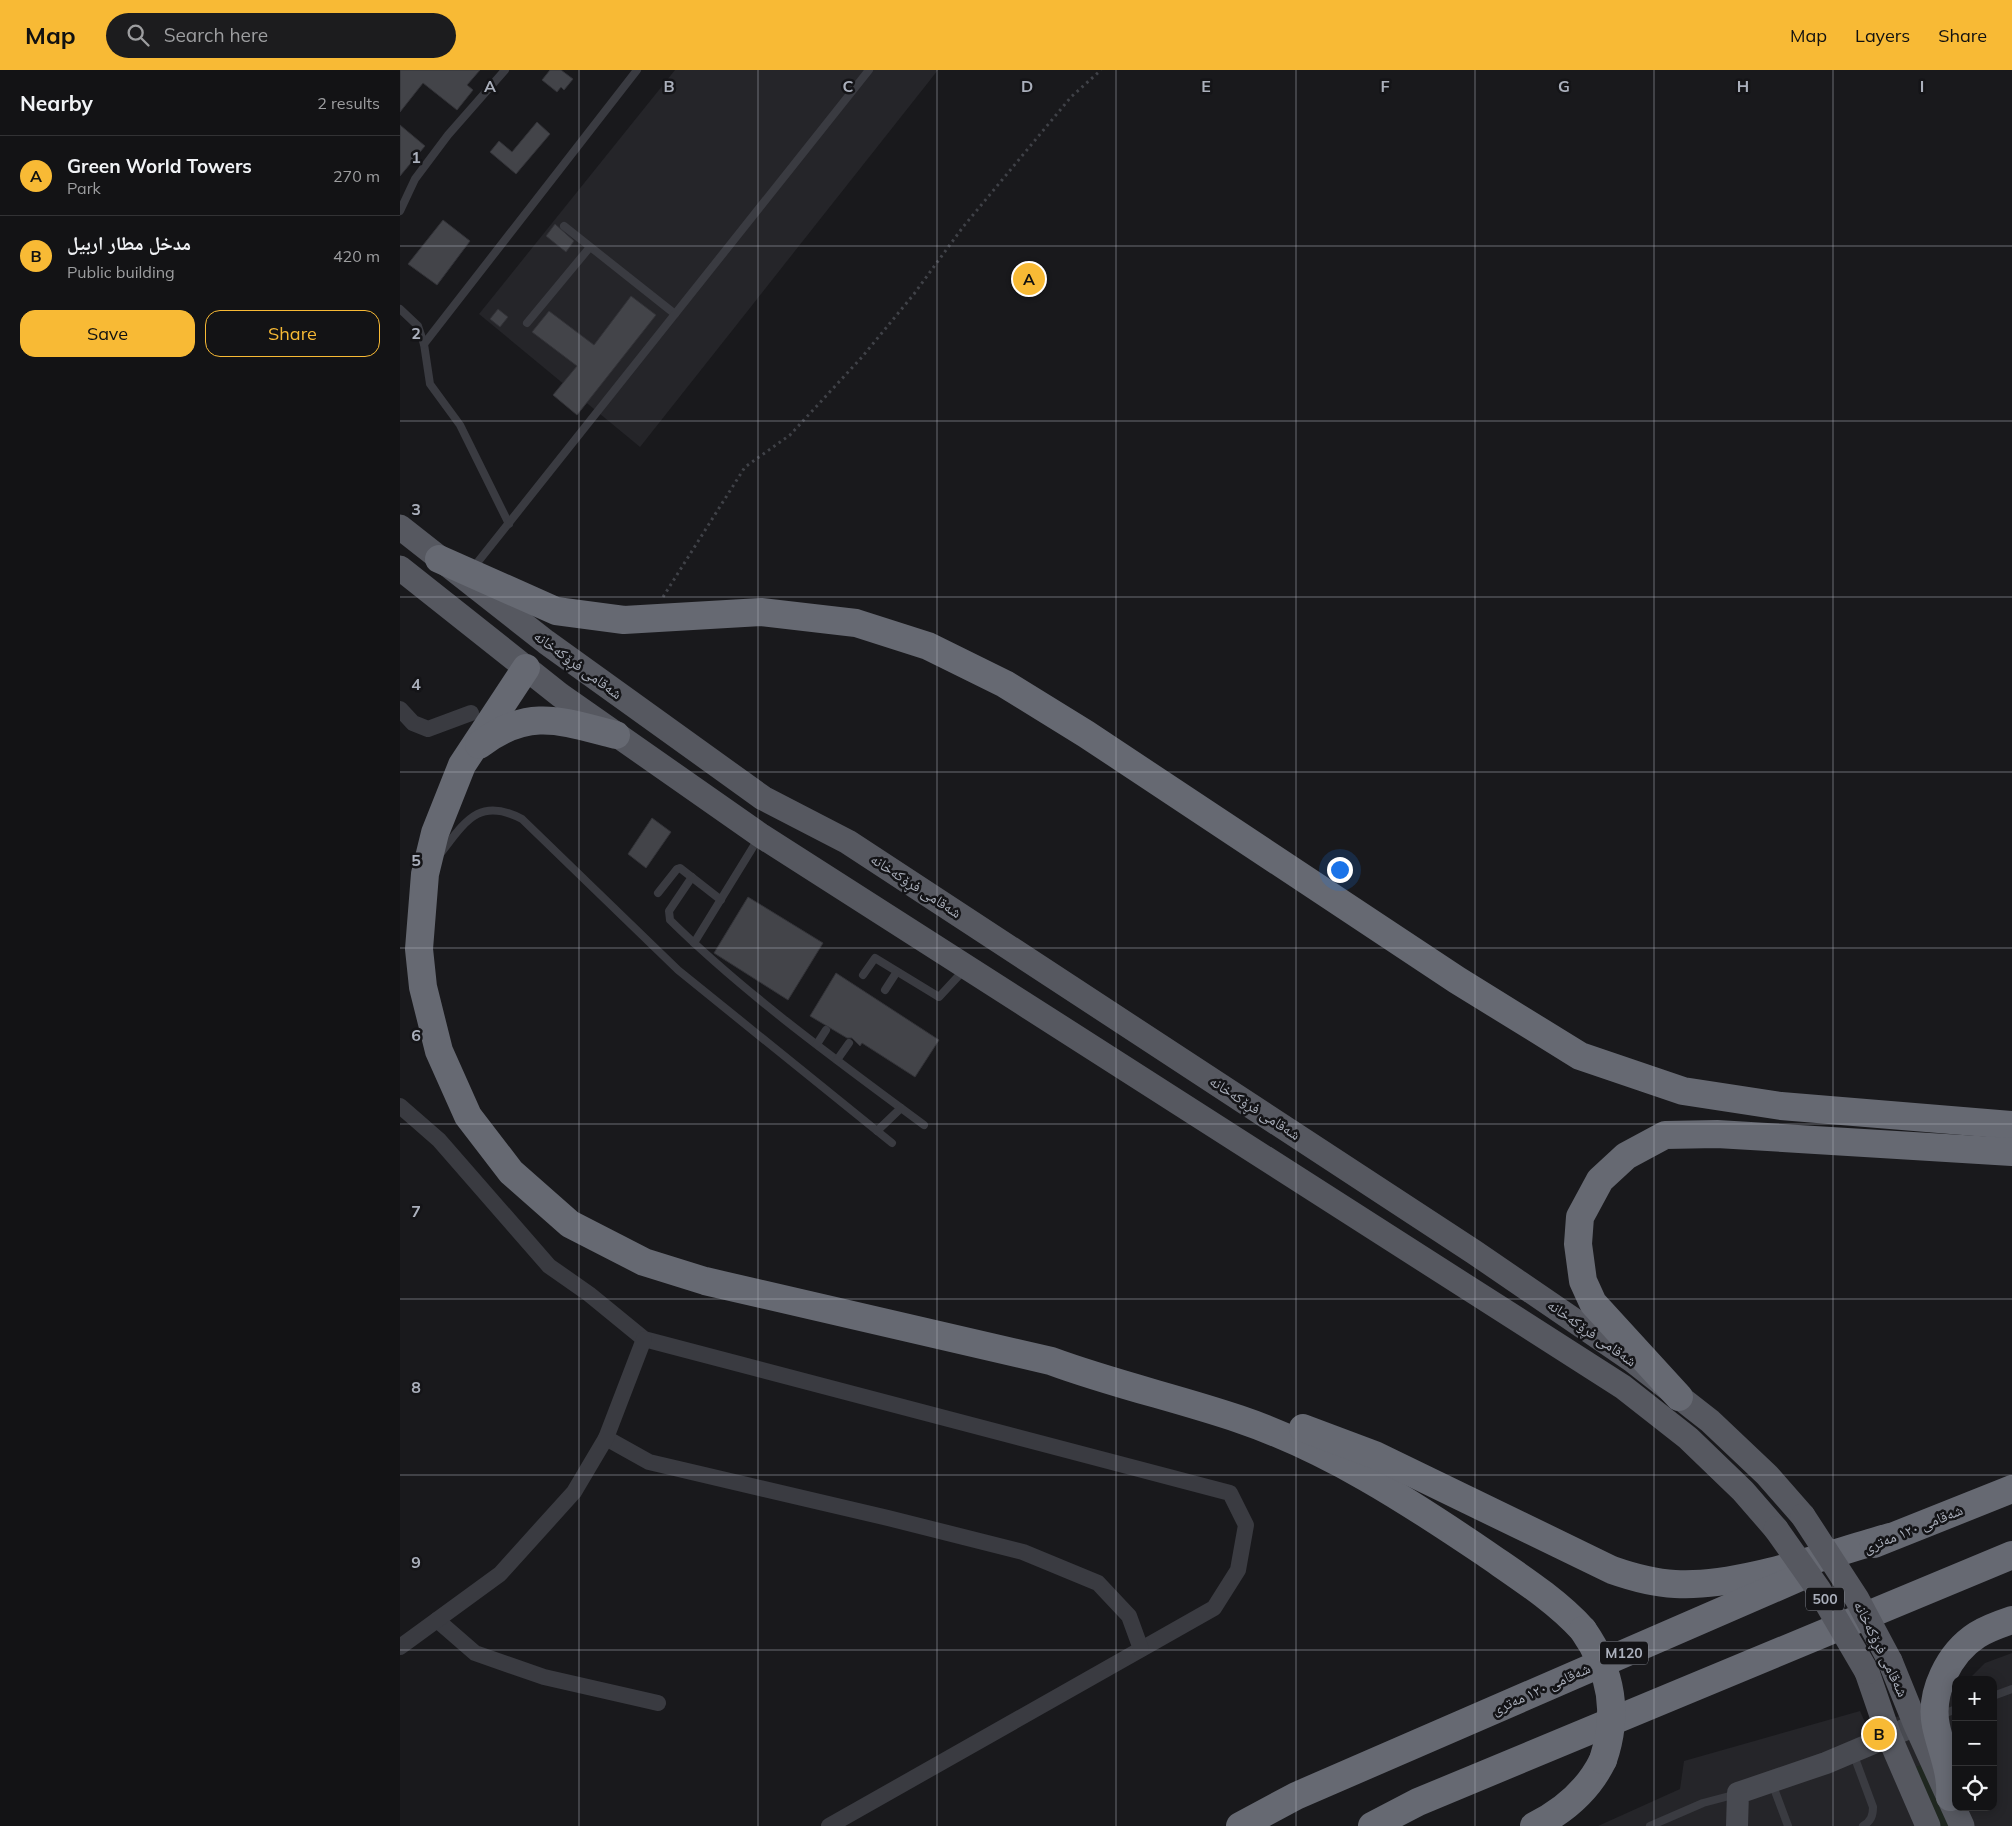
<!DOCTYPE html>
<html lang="en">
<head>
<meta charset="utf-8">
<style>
	body { margin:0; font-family:Mulish,"Noto Naskh Arabic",sans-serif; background:#1c1c1e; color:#f1f3f6 }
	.controls { position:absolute; right:15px; bottom:15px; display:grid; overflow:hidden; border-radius:10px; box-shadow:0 2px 12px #0003 }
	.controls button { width:45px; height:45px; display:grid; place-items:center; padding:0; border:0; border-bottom:1px solid #323234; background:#131315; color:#f1f3f6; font:25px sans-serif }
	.you { position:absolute; left:939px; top:799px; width:18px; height:18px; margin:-12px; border:4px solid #fff; border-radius:50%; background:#1a73e8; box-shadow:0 0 0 8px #1a73e833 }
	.badge { display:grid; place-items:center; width:32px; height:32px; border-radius:50%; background:#f8ba35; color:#111; font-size:16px; font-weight:700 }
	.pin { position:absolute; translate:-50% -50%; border:2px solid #fff; box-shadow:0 1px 5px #0006 }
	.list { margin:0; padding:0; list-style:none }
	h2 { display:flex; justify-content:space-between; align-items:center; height:65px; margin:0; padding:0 20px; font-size:21px }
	h2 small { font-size:16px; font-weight:400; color:#9d9ea0 }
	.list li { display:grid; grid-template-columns:32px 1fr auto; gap:15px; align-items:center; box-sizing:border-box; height:80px; padding:0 20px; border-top:1px solid #323234 }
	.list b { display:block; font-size:19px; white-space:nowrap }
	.list p { margin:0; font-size:16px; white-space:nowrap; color:#9d9ea0 }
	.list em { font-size:16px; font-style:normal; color:#9d9ea0 }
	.actions { display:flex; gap:10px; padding:15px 20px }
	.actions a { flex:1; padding:11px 0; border:1px solid #f8ba35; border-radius:15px; text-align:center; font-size:18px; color:#f8ba35 }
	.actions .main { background:#f8ba35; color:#111 }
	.icon { flex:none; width:28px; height:28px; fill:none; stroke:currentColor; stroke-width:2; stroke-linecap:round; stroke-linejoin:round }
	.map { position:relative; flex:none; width:1612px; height:1756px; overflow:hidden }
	header { display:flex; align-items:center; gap:30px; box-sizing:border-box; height:70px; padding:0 25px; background:#f8ba35; color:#111 }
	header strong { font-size:24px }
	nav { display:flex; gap:28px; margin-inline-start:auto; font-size:18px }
	.search { width:350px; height:45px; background:#1c1c1e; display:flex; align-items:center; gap:12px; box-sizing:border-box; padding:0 18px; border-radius:28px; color:#9d9ea0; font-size:19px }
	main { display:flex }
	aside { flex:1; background:#131315 }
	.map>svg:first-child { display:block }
</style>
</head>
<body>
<header>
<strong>Map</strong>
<div class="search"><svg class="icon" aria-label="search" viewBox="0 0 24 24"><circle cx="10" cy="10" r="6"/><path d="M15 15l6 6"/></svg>Search here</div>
<nav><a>Map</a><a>Layers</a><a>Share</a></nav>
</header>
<main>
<aside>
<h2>Nearby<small>2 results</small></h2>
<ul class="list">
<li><span class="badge">A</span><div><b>Green World Towers</b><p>Park</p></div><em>270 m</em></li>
<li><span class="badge">B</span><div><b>مدخل مطار اربيل</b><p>Public building</p></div><em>420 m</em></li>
</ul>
<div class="actions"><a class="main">Save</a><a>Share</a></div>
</aside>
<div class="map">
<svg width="1612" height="1756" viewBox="0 0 1612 1756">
	<rect width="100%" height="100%" fill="#19191c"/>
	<g fill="#252529">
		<path d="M275,0H538L240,377L79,244Z"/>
		<path d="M1612,1583V1756H1198L1280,1719L1284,1691L1460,1641L1468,1659L1556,1622V1737H1593V1610H1568L1585,1593Z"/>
	</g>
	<path fill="#1f2720" d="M1523,1694L1550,1756H1535L1511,1699Z"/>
	<g fill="#434449" stroke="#333338">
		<path d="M0,0H80L67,15L73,20L57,40L23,13L0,42Z"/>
		<path d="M150,0H161L173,9L164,20L161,17L157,22L142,10Z"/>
		<path d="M137,52L150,64L116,104L90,82L99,71L112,82Z"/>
		<path d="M0,55L25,76L0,106Z"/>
		<path d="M43,150L70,171L37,215L8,194Z"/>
		<path d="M155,154L174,171L166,182L146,166Z"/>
		<path d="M231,226L256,245L177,345L153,325L177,296L132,262L149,241L194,275Z"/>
		<path d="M98,239L108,247L100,257L90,249Z"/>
		<path d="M252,748L271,762L246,798L228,784Z"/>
		<path d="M348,827L423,873L388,930L314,883Z"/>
		<path d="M436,903L539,970L515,1007L462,973L460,976L452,968H447L410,946Z"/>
	</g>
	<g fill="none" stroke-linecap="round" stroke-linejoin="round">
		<path stroke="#404248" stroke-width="3" stroke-dasharray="2.5 4" stroke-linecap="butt" d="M263,527L345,397L390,365L462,287L514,224L563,157L641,63L671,27L701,0"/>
		<g stroke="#3a3b41" stroke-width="8">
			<path d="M0,141L15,109L48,65L105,0"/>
			<path d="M164,156L275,244"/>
			<path d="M0,239L18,256L24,274L30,314L60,355L109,454"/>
			<path d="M127,253L190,177"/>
			<path d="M24,274L237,0"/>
			<path d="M73,498L469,0"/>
			<path d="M40,784C65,752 79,726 122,749L278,900L492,1073"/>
			<path d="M292,807L269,841L270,850C345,924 439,992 524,1055"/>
			<path d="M258,823L277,799L280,798L321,830"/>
			<path d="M294,873L358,769"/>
			<path d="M463,905L475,888L539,927L564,900"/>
			<path d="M485,920L496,903"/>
			<path d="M417,974L426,960"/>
			<path d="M437,990L449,973"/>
			<path d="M477,1061L501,1038"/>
			<path d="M1593,1626L1612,1619"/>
			<path d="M1541,1645L1556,1639"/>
			<path d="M1453,1683L1473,1737C1473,1746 1471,1751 1463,1756"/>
			<path d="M1372,1713L1388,1756"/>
			<path d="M1250,1756L1303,1733L1337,1724"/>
		</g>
		<g stroke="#3a3b41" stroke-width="16">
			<path d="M0,639L13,653L28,659L71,643"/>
			<path d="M0,1036L39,1070L149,1196L189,1224L244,1269L830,1423L846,1455L838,1500L814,1538L429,1756"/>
			<path d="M206,1368L249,1392L488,1448L623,1482L698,1513L729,1546L741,1579"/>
			<path d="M37,1550L75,1583L144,1607L258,1633"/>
			<path d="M0,1577L100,1504L174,1422L206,1368L244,1269"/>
		</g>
		<path stroke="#484a51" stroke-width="22" d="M1337,1756L1338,1723L1426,1693L1516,1655"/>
		<g stroke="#565860" stroke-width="25">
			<path d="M0,457L146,572L363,728L448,772L1074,1182L1232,1290L1310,1351L1367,1405L1403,1446"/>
			<path d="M0,498L160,625L360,765L1223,1317L1288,1368L1343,1421L1376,1459"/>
			<path d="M1490,1591L1516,1655L1562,1756"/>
			<path d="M1467,1602L1489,1666L1528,1756"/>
		</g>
		<g stroke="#666972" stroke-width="28">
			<path d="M39,489L156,541L224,550L361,542L456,553L528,576L605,614L686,664L1057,910L1180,986L1283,1021L1381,1036L1612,1055"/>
			<path d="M126,598L62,695L35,763L25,804L19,879L23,917L39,981L68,1046L111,1102L170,1154L244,1192L305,1211L651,1291C713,1314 777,1328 839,1349C928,1379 1008,1431 1085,1483C1118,1506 1156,1530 1183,1560"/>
			<path d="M79,675C129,637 161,651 216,665"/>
			<path d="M1279,1327L1193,1233L1183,1211L1178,1174L1180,1147L1200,1110L1226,1086L1265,1065L1317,1064L1612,1082"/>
			<path d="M903,1358L975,1385L1212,1500C1232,1507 1254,1513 1275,1514C1339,1518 1428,1484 1490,1467"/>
			<path d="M1474,1474L1612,1419"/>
			<path d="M1550,1727C1552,1701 1541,1680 1536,1656C1529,1623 1549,1583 1577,1565C1588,1558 1600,1554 1612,1550"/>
			<path d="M840,1756L896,1726L1398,1508"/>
			<path d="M972,1756L1018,1732L1612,1485"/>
			<path d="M1134,1756C1164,1741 1188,1721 1203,1690"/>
		</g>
		<g stroke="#565860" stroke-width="25">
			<path d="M1403,1446L1457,1529L1490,1591"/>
			<path d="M1376,1459L1419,1520L1467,1602"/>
		</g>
		<path stroke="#666972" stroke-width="28" d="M1183,1560C1211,1600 1219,1644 1203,1690"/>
	</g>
	<path fill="none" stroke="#abb0bc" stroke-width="1" stroke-opacity="0.55" d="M179,0V1756M358,0V1756M537,0V1756M716,0V1756M896,0V1756M1075,0V1756M1254,0V1756M1433,0V1756M0,176H1612M0,351H1612M0,527H1612M0,702H1612M0,878H1612M0,1054H1612M0,1229H1612M0,1405H1612M0,1580H1612"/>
	<g text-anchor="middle" stroke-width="5" stroke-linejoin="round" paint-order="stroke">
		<g fill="#141417" stroke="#7e818a" stroke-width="1">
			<rect x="1406" y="1517.5" width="38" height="23" rx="4"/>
			<rect x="1200" y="1571.5" width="48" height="23" rx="4"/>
		</g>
		<g font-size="14" font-weight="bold" fill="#abb0bc">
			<text x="1425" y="1534">500</text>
			<text x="1224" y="1588">M120</text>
		</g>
		<g font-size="15" fill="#abb0bc" stroke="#141417">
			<text transform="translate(178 595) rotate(36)" y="5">شەقامی فڕۆکەخانە</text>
			<text transform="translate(516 816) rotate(33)" y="5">شەقامی فڕۆکەخانە</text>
			<text transform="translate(855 1038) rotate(33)" y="5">شەقامی فڕۆکەخانە</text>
			<text transform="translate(1192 1263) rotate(35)" y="5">شەقامی فڕۆکەخانە</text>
			<text transform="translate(1513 1459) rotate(-22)" y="5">شەقامی ١٢٠ مەتری</text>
			<text transform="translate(1481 1579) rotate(64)" y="5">شەقامی فڕۆکەخانە</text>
			<text transform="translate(1141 1619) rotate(-24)" y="5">شەقامی ١٢٠ مەتری</text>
		</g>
	</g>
	<g font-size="16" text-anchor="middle" font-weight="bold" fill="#abb0bc" stroke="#141417" stroke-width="5" stroke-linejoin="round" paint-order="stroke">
		<text x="90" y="22">A</text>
		<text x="269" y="22">B</text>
		<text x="448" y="22">C</text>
		<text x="627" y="22">D</text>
		<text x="806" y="22">E</text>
		<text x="985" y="22">F</text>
		<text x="1164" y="22">G</text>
		<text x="1343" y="22">H</text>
		<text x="1522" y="22">I</text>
		<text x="16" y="93">1</text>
		<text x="16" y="269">2</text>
		<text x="16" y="445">3</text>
		<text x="16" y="620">4</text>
		<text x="16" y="796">5</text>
		<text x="16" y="971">6</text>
		<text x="16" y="1147">7</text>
		<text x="16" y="1323">8</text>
		<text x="16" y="1498">9</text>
	</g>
</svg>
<div class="controls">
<button>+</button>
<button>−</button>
<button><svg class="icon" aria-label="locate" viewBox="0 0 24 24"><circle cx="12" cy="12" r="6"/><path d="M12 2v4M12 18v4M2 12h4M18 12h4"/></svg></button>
</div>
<div class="you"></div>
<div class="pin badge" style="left:629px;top:209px">A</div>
<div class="pin badge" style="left:1479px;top:1664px">B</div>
</div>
</main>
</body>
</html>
